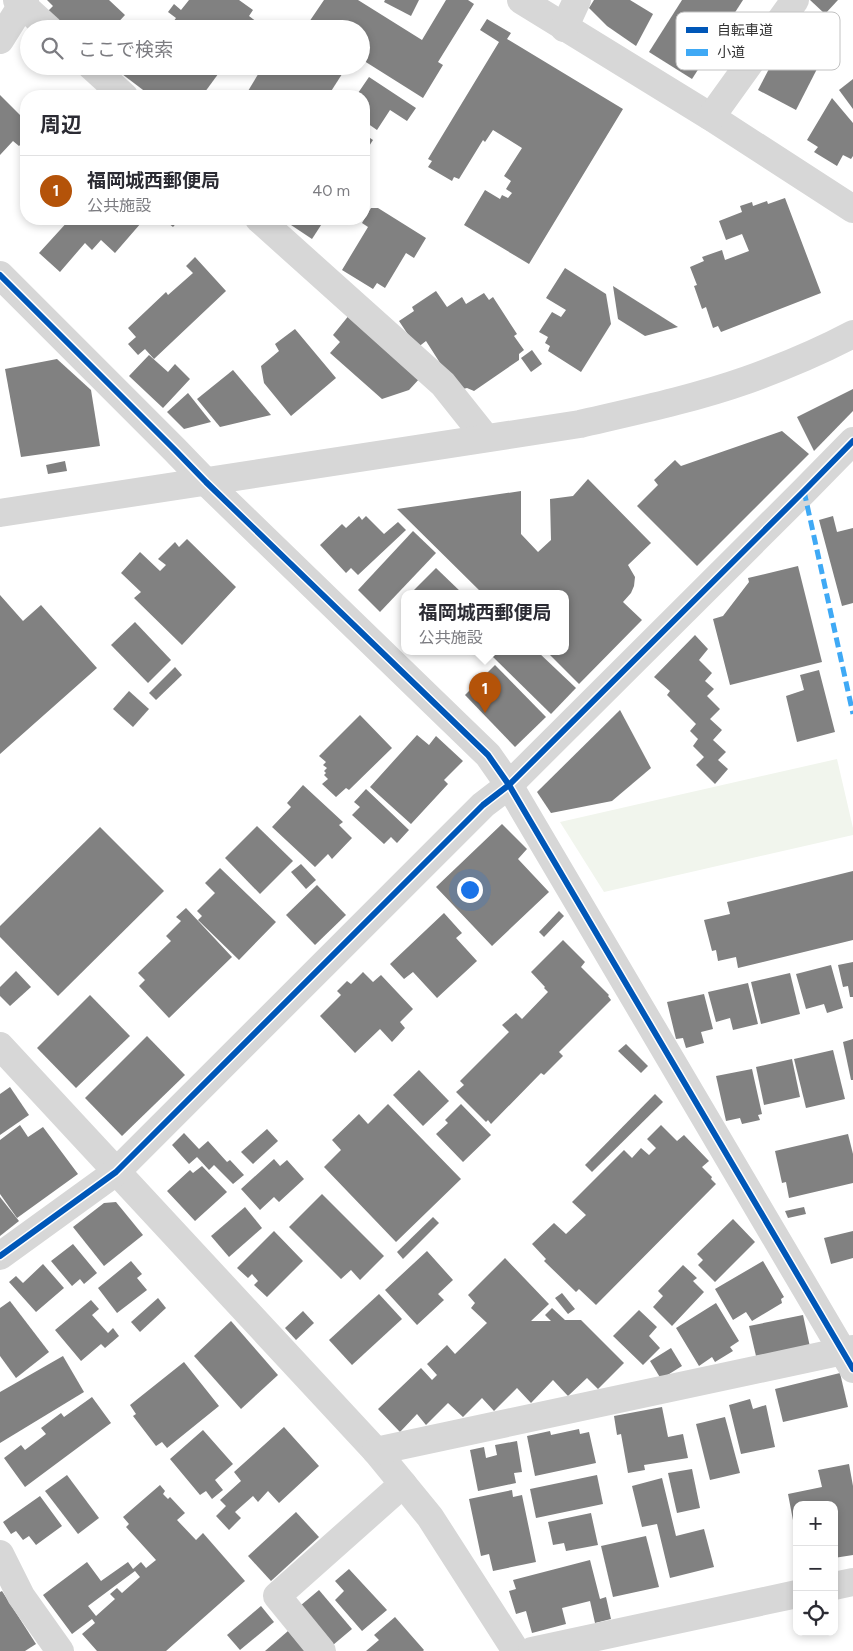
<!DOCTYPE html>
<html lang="ja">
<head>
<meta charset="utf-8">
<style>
	body { margin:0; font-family:Figtree,"Noto Sans JP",sans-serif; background:#f7f7f7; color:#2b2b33 }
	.controls { position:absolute; right:15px; bottom:15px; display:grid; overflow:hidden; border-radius:10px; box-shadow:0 2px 8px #0003 }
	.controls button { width:45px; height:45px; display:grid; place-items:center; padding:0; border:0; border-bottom:1px solid #e1e1e2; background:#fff; color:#2b2b33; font:25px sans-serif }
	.you { position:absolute; left:469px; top:889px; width:18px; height:18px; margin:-12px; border:4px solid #fff; border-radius:50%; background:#1a73e8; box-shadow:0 0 0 8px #1a73e833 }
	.badge { display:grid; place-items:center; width:32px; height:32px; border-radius:50%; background:#b45309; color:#fff; font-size:16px; font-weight:700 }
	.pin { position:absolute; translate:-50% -41px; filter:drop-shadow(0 1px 2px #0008) }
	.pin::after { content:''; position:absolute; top:26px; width:18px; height:15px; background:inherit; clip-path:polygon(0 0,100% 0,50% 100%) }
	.popup { position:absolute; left:401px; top:590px; width:168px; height:65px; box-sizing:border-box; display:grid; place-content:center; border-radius:10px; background:#fff; filter:drop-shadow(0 1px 4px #0005); font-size:16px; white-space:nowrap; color:#7c7c81 }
	.popup b { font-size:19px; color:#2b2b33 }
	.popup::after { content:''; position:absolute; left:50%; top:100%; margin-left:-10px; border:10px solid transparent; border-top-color:#fff }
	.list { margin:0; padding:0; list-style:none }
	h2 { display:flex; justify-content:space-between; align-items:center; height:65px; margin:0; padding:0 20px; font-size:21px }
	h2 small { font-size:16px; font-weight:400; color:#7c7c81 }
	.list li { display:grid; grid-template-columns:32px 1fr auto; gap:15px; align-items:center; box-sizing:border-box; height:70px; padding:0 20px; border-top:1px solid #e1e1e2 }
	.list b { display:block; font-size:19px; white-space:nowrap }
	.list p { margin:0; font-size:16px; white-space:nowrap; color:#7c7c81 }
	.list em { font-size:16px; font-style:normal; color:#7c7c81 }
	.icon { flex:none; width:28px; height:28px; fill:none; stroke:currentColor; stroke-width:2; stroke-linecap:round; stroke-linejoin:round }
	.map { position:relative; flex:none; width:853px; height:1651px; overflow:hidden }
	.search { position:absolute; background:#fff; box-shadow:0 2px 8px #0003; left:20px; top:20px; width:350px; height:55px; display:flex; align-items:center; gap:12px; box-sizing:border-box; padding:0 18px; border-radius:28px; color:#7c7c81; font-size:19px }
	.panel { position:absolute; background:#fff; box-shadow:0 2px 8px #0003; left:20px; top:90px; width:350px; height:135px; border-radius:20px }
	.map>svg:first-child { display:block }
</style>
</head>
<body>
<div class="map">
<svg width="853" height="1651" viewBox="0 0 853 1651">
	<rect width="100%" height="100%" fill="#fff"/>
	<path fill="#f1f5ed" d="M837,759L853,828V835L604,892L560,822Z"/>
	<g fill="#818181" fill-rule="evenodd">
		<path d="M47,0H109L125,15L112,29H56L43,16L53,6Z"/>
		<path d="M189,0H239L253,10L249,16L257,22L252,29H168L176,18L168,12L174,4L181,10Z"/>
		<path d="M324,0H358L422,40L446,0H468L474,4L438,62L443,65L423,98L361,59V29H313L307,25Z"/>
		<path d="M385,0H419L411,16L384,2Z"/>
		<path d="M594,0H630L653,14L636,46L607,26L589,8Z"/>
		<path d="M682,0H743L692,79L649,52Z"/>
		<path d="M810,0H838L825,14Z"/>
		<path d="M487,19L511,33L507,39L623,109L529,264L464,225L485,190L500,199L502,195L508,198L512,193L506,189L511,181L504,176L522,148L493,130L485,142L483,140L459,179L454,177L452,181L428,167L432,161L428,159L499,42L480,30Z"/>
		<path d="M781,46L819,65L796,110L758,90Z"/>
		<path d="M128,66H224L202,96H151L122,74Z"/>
		<path d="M263,66H336L344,71L328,96H245Z"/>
		<path d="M369,77L416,108L407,121L390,110L377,130L364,121V96H356Z"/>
		<path d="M853,79V109L839,90Z"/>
		<path d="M0,95L26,121V139L19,146L13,141L0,155Z"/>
		<path d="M832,98L853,123V156L851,159L843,155L837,166L814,152L818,147L807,140Z"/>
		<path d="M364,134L373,140L364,154Z"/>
		<path d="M785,198L821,293L721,332L718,326L713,328L706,307L702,309L694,286L697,285L690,267L704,261L702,257L722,250L725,260L749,251L742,234L726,240L719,221L742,212L740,206L752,202L753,206L767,201L768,204Z"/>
		<path d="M371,208H378L426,238L414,258L406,253L385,288L377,283L373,289L342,270L368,227L362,223Z"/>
		<path d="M70,219H136L141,223L115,253L101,240L92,250L85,243L60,272L39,253Z"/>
		<path d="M163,219H180L173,227Z"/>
		<path d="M282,219H325L312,239Z"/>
		<path d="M195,257L226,291L154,359L145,349L138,355L128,344L136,337L128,328L166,292L168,295L193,273L186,266Z"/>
		<path d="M565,268L606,294L611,324L581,372L548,351L550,346L545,343L548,337L539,332L552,312L561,317L566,310L546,298Z"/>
		<path d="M613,286L678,327L645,336L618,319Z"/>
		<path d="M436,291L447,307L462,297L466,304L484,293L489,300L493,297L517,334L514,336L524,350L519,354V360L474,391L467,388L463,389L451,380L426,341L417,348L399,321L414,311L412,307Z"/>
		<path d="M350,314L421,377L409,390L382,399L330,353L340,342L333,335Z"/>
		<path d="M295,329L336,378L291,416L264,383L261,366L279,351L275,344Z"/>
		<path d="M532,350L542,364L531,372L521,358Z"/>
		<path d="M149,355L168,372L175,364L190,379L163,408L129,376Z"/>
		<path d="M57,359L91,390L100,446L21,457L5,369Z"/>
		<path d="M233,370L271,415L220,427L197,399Z"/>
		<path d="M853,389V411L814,451L797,417Z"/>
		<path d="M188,393L211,422L184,429L167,412Z"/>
		<path d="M782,431L809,454L697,566L637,506L658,485L654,480L675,460L681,466Z"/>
		<path d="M65,461L67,471L48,474L46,465Z"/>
		<path d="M588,479L651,543L628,565L635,577L634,586L631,593L623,602L642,620L579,684L547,652H565V594H483L397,509L521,491V534L538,552L551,540L550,499L573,496Z"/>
		<path d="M359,516L362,520L366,516L384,534L398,522L406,530L358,575L351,568L346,573L320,545L342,524L346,528Z"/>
		<path d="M833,516L837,532L853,528V603L842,606L819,520Z"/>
		<path d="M413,531L436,553L380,612L358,590Z"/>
		<path d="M187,539L236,587L182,645L134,598L141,592L121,573L140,552L160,571L166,565L158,559L175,542L179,547Z"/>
		<path d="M798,566L822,662L730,685L713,619L723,616L749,582L748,578Z"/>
		<path d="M436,568L463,594H410Z"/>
		<path d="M0,595L23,621L41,605L97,668L0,754Z"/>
		<path d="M135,622L171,660L148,683L111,645Z"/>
		<path d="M695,635L708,649L699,660L712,673L705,681L714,689L707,696L720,709L710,719L722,730L713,740L726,752L718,760L728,769L715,784L696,765L704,757L693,746L698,739L690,731L696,724L667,695L670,691L654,677Z"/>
		<path d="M495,652H538L576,688L551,714L491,655Z"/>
		<path d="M495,665L546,717L515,747L465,695Z"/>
		<path d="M175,667L182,675L156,700L149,693Z"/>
		<path d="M819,670L835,732L797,742L786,696L804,690L800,675Z"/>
		<path d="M129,691L149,709L133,727L113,709Z"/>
		<path d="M620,710L651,768L612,801L551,813L537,792Z"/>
		<path d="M360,715L392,748L349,790L346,788L336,797L322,784L328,779L324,775L326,773L324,771L327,768L323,765L326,762L319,756Z"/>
		<path d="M417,735L429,745L436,736L463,761L444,780L448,784L411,824L370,787Z"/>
		<path d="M303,785L343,822L339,825L352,838L332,859L328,854L315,867L272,827L291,807L287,803Z"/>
		<path d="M366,789L409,830L397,843L391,837L384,844L352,815L360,807L354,802Z"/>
		<path d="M502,824L527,849L518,859L549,892L492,946L436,887Z"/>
		<path d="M257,826L293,861L260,894L225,858Z"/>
		<path d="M100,827L164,891L58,996L0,937V926Z"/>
		<path d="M301,864L316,880L306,889L291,872Z"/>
		<path d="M220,868L276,922L239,960L198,920L202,916L197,911L215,893L205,883Z"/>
		<path d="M853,871V940L738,968L736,957L718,961L716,950L712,951L704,920L730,914L727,902Z"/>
		<path d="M317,885L346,915L315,945L286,915Z"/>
		<path d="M186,908L232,957L169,1018L139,986L145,980L138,973L171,941L166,936L181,921L176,917Z"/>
		<path d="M559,911L564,916L544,937L539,932Z"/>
		<path d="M444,913L462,933L456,938L477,961L437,998L413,972L404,979L390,964Z"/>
		<path d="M563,940L585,962L581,967L609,995L608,996L611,1000L559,1052L563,1056L544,1075L541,1073L491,1124L488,1120L486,1122L456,1092L464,1085L460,1081L509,1032L502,1025L516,1013L522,1019L548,992L544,988L545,987L531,972Z"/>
		<path d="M853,962V997H850L848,986L843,987L838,965Z"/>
		<path d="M831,965L843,1008L827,1013L824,1004L806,1009L796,974Z"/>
		<path d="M16,971L31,987L10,1006L0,996V987Z"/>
		<path d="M363,972L373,982L381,975L413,1009L400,1022L405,1028L392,1042L380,1029L355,1053L320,1016L341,995L337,991L347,981L351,984Z"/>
		<path d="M790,973L800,1014L761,1024L751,982Z"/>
		<path d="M748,983L758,1024L733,1030L730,1018L716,1022L708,992Z"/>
		<path d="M704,994L713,1029L701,1032L704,1043L686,1048L683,1038L676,1039L667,1002Z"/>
		<path d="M90,995L130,1036L76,1088L37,1048Z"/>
		<path d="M147,1036L185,1075L122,1136L85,1098Z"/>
		<path d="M853,1039V1080H851L843,1042Z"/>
		<path d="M626,1044L648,1066L641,1073L618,1051Z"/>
		<path d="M833,1050L845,1099L806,1108L794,1059Z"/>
		<path d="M792,1059L800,1097L764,1105L756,1067Z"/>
		<path d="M752,1069L762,1114L758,1115L760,1120L742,1124L740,1118L726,1121L716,1076Z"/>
		<path d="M419,1070L449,1101L423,1126L393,1095Z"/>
		<path d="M10,1087L29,1115L0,1135V1094Z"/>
		<path d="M655,1094L663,1102L592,1172L585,1165Z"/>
		<path d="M388,1104L461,1179L396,1242L324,1167L341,1150L332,1140L359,1114L368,1124Z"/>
		<path d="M461,1104L491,1135L463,1162L436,1134L448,1123L445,1120Z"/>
		<path d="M20,1125L28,1137L43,1127L78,1174L17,1218L0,1194V1140Z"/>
		<path d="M661,1125L677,1141L684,1135L709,1161L702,1167L712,1177L711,1179L716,1184L596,1305L579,1289L576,1292L544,1261L546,1259L532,1244L554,1223L566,1234L586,1215L572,1202L624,1150L632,1158L641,1148L649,1155L656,1148L647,1139Z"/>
		<path d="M267,1129L278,1141L253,1164L241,1152Z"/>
		<path d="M184,1133L199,1149L208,1141L227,1162L230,1160L244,1175L233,1184L214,1165L209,1170L197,1157L189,1164L172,1145Z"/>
		<path d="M848,1134L853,1154V1183L789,1198L786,1182L782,1183L775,1151Z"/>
		<path d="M274,1159L280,1166L287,1160L304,1179L279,1202L274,1197L260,1210L241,1189Z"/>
		<path d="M202,1166L227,1192L195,1221L167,1191L190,1170L193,1173Z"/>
		<path d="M322,1194L384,1256L360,1280L351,1270L341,1279L289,1227Z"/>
		<path d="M0,1197L19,1221L0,1236Z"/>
		<path d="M116,1202L143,1235L104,1266L73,1227L104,1203Z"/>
		<path d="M245,1207L262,1228L229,1257L211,1236Z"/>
		<path d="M804,1207L806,1214L788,1218L785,1211Z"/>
		<path d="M433,1217L439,1223L403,1259L397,1252Z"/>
		<path d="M733,1219L755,1242L715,1282L698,1265L703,1260L697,1254Z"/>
		<path d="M274,1231L303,1261L267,1297L254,1285L258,1281L252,1274L248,1278L237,1268Z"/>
		<path d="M853,1231V1258L831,1264L824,1238Z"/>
		<path d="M73,1244L97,1273L84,1284L80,1279L72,1286L51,1261Z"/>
		<path d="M427,1251L453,1280L438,1294L444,1300L417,1325L385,1290Z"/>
		<path d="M505,1258L549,1304L531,1321H551L545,1315L552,1308L565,1320H581L624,1363L598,1389L587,1378L568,1396L553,1380L531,1403L517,1388L494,1411L482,1398L463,1417L448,1403L426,1425L417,1414L400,1432L378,1409L421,1368L432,1380L437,1375L427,1364L447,1345L455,1354L487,1323L471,1308L475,1303L468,1295Z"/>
		<path d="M131,1261L142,1274L137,1278L147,1290L117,1313L98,1288Z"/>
		<path d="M763,1261L784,1297L781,1299L782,1303L752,1321L746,1312L733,1320L715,1289Z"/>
		<path d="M43,1264L64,1288L36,1312L9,1282L16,1276L23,1283Z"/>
		<path d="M683,1265L697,1278L693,1281L704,1292L672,1326L653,1307L663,1296L658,1291Z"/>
		<path d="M562,1293L575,1309L568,1314L555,1298Z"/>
		<path d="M379,1294L402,1319L352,1365L329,1340Z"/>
		<path d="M158,1298L166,1308L140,1332L131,1322Z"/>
		<path d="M91,1300L99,1309L92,1315L108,1333L113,1328L119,1336L105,1348L101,1344L81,1361L55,1330Z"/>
		<path d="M10,1301L49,1352L16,1378L0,1356V1308Z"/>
		<path d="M716,1303L739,1341L730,1347L733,1351L715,1362L712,1357L699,1366L676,1328Z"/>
		<path d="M639,1310L657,1327L649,1336L660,1348L643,1365L613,1336Z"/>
		<path d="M303,1311L314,1323L296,1340L285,1328Z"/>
		<path d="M803,1315L810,1347L756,1356L749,1326Z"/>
		<path d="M231,1321L278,1375L241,1409L194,1356Z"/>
		<path d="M671,1348L682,1366L661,1379L650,1361Z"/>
		<path d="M63,1356L84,1392L0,1443V1392Z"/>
		<path d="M184,1362L219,1406L167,1448L162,1442L156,1446L133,1416L136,1414L130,1405Z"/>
		<path d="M840,1373L848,1407L783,1422L775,1389Z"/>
		<path d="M92,1397L111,1423L25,1487L4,1458L21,1445L25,1450L46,1434L41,1428L61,1413L64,1417Z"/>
		<path d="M750,1399L753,1409L766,1405L775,1447L741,1454L729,1405Z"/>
		<path d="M662,1407L668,1437L683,1434L688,1458L644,1465L645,1470L628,1473L621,1434L617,1435L614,1416Z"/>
		<path d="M725,1417L740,1473L710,1480L696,1424Z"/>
		<path d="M284,1427L319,1466L279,1503L268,1491L258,1502L253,1496L235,1512L241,1518L229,1530L216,1516L226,1506L220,1500L241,1481L234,1472Z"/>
		<path d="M579,1429L580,1434L589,1432L596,1463L535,1476L527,1436L550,1431L551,1435Z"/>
		<path d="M203,1430L233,1464L215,1480L223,1490L212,1499L206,1491L200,1495L170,1459Z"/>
		<path d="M517,1441L522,1472L514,1473L516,1483L478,1491L470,1450L484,1447L486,1458L497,1455L495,1445Z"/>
		<path d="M849,1464L853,1486V1555L834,1558V1505H797L796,1536L788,1494L822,1487L818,1470Z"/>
		<path d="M692,1469L700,1508L677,1513L668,1473Z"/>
		<path d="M67,1475L99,1518L78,1534L45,1491Z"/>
		<path d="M597,1475L603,1504L536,1518L530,1489Z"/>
		<path d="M662,1478L676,1536L704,1529L714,1567L670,1578L657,1524L642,1527L632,1486Z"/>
		<path d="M160,1485L165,1491L163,1494L168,1499L170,1497L185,1513L177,1520L196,1540L203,1533L245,1581L166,1651H97L82,1634L95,1623L92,1619L72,1634L43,1595L87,1562L101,1581L128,1562L133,1569L141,1562L146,1568L156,1560L126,1527L129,1524L123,1517ZM135,1571L140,1577L122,1593L117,1588L110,1594L115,1599L96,1616L88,1606Z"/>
		<path d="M512,1490L513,1497L522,1495L536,1562L493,1571L489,1554L481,1556L469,1499Z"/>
		<path d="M40,1496L62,1526L36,1545L29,1536L23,1540L16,1531L11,1534L3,1522Z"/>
		<path d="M296,1512L319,1537L271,1581L248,1556Z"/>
		<path d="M591,1513L598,1545L566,1551L564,1543L553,1545L548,1522Z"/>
		<path d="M646,1536L659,1587L613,1597L601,1546Z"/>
		<path d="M590,1560L600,1599L606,1597L611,1619L595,1623L590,1601L562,1608L566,1624L532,1633L526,1611L516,1614L509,1591L516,1589L513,1580Z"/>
		<path d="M349,1569L387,1610L362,1631L335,1600L344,1591L335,1581Z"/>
		<path d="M319,1590L352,1629L333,1645L294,1611Z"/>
		<path d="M2,1591L36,1644L25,1651H0V1592Z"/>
		<path d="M261,1606L274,1622L240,1650L227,1635Z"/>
		<path d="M395,1617L424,1650L423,1651H366L379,1640L374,1635Z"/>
		<path d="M288,1631L305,1651H265Z"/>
	</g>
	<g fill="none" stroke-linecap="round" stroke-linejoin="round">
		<g stroke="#d7d7d7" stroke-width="28">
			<path d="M17,0L49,29"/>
			<path d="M521,0L711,117L853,209"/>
			<path d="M564,28L577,0"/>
			<path d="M0,40L25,0"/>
			<path d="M91,66L124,96"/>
			<path d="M711,117L795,0"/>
			<path d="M259,219L443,384L486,438"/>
			<path d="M0,275L174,449L206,482L488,755L509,785L853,1369"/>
			<path d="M0,513L580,424C636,411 693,399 747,380C783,367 819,352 853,334"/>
			<path d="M0,1046L376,1451L430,1517L516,1651"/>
			<path d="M0,1256L116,1172L483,805L509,785L804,491L853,441"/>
			<path d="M376,1451L853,1349"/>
			<path d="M0,1554L21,1596L60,1651"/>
			<path d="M834,1586L853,1582"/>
			<path d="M322,1651L277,1596L403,1484"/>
			<path d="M532,1651L797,1594"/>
		</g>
		<path stroke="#3fa9f5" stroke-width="5" stroke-dasharray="10 5" stroke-linecap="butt" d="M804,491L853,714"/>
		<defs>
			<g id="cycleway">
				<path d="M0,275L174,449L206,482L488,755L509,785L853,1369"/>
				<path d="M0,1256L116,1172L483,805L509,785L804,491L853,441"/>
			</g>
		</defs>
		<use href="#cycleway" stroke="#fff" stroke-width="9"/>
		<use href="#cycleway" stroke="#0057b8" stroke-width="6"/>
	</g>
	<rect x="676" y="12" width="164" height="58" rx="8" fill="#fff" stroke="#c2c2c2" stroke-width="1"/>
	<rect x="686" y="27" width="22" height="6" fill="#0057b8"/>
	<rect x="686" y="49" width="22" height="7" fill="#3fa9f5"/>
	<g font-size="14" fill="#333">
		<text x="717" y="35">自転車道</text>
		<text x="717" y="57">小道</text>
	</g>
</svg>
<div class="controls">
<button>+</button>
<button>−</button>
<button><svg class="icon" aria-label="locate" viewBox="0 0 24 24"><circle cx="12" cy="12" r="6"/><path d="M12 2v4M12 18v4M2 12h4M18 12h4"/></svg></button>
</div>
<div class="you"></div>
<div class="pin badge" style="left:485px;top:713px">1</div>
<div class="popup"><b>福岡城西郵便局</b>公共施設</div>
<div class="search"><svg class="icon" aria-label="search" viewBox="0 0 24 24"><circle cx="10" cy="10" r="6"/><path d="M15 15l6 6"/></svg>ここで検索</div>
<section class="panel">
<h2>周辺<small></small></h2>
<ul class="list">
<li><span class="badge">1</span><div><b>福岡城西郵便局</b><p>公共施設</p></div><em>40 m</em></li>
</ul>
</section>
</div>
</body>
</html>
